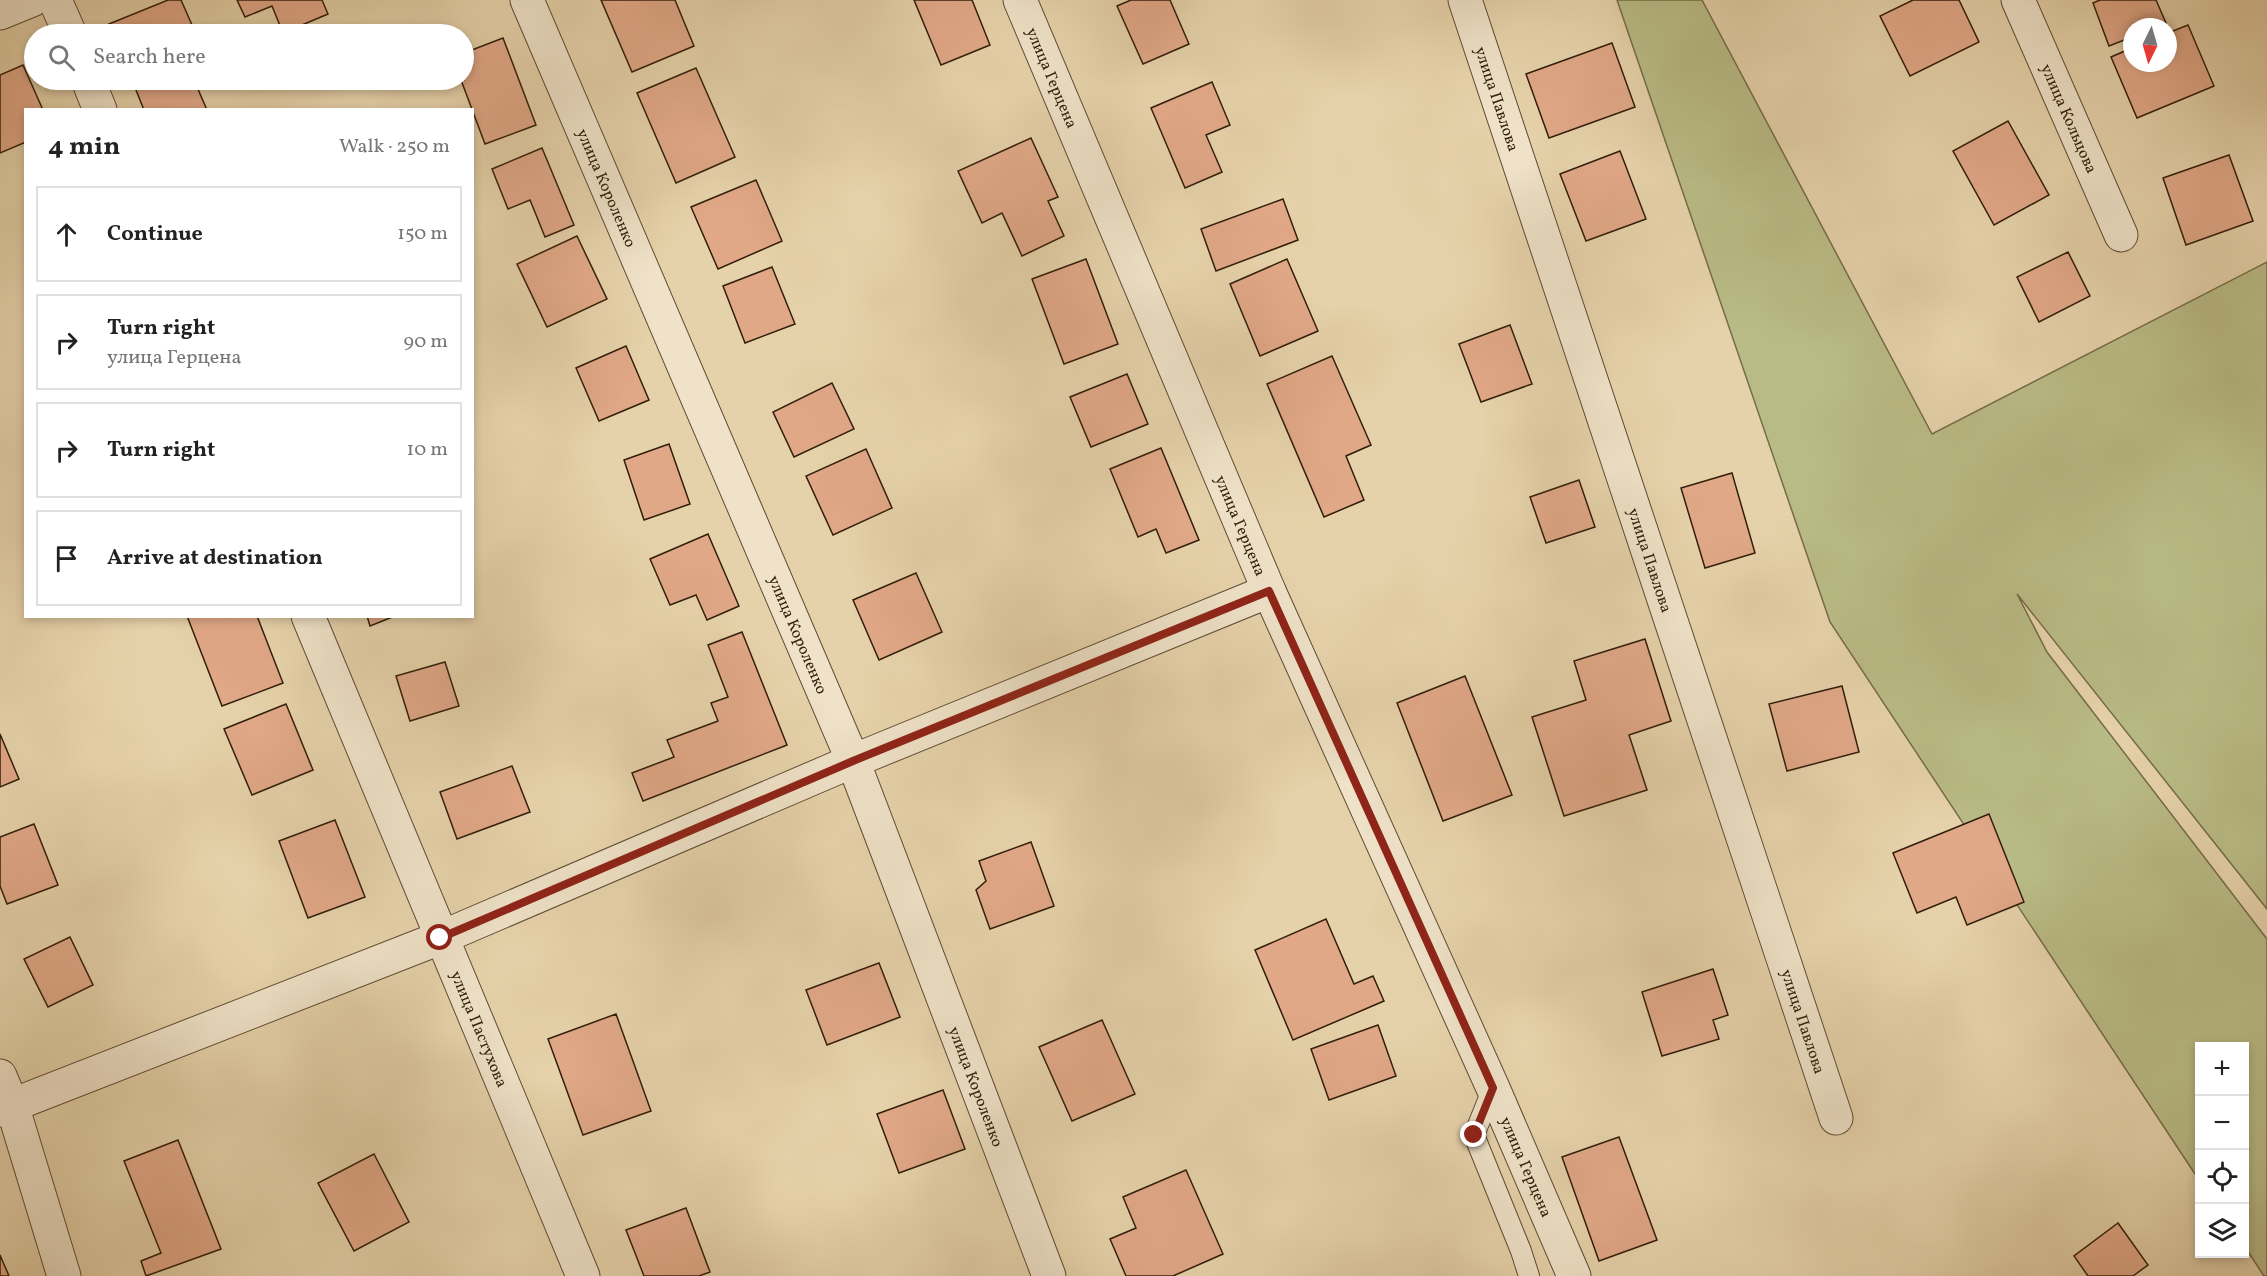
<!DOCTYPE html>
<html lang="en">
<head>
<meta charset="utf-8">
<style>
	body { margin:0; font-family:Vollkorn,serif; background:#f2f2f2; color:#222 }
	.controls { position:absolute; right:18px; bottom:18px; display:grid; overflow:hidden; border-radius:0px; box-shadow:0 3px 9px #0003 }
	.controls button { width:54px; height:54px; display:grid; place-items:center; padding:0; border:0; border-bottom:2px solid #e0e0e0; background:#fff; color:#222; font:30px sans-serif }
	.compass { position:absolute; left:2123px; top:18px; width:54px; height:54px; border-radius:50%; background:#fff; box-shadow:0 3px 9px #0003; rotate:185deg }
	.stop { position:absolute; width:18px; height:18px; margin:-14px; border:4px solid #8f2418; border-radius:50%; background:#fff }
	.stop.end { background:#8f2418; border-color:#fff; box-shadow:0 2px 6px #0008 }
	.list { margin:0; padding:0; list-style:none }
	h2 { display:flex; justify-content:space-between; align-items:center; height:78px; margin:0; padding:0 24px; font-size:26px }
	h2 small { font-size:20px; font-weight:400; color:#767676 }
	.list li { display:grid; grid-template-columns:39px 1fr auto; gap:18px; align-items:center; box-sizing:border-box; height:96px; margin:0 12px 12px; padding:0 12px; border:2px solid #e0e0e0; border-radius:0px }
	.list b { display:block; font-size:22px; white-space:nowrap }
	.list p { margin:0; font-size:20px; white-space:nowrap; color:#767676 }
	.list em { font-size:20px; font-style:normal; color:#767676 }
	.icon { flex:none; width:33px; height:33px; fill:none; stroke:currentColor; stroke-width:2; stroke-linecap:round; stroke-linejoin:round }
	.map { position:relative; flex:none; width:2267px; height:1276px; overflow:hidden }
	.search { position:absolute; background:#fff; box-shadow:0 3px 9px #0003; left:24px; top:24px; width:450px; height:66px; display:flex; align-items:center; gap:15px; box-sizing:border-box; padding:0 21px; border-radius:33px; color:#767676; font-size:22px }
	.panel { position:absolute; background:#fff; box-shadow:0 3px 9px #0003; left:24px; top:108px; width:450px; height:510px; border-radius:0px }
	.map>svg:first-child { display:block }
</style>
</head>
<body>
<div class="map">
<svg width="2267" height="1276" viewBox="0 0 2267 1276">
	<rect width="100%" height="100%" fill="#e6d2aa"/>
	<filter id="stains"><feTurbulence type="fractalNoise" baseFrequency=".00333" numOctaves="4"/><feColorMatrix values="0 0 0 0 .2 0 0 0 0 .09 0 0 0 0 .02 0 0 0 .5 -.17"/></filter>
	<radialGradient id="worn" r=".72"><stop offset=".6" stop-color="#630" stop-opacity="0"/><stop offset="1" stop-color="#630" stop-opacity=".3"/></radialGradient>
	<path fill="#b9bb86" stroke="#756c48" stroke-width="1.5" d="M1617,0H1702L1932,434L2267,262V909L2017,594L2047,652L2267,939V1276H2264L2245,1247L2244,1046H2200L2199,1180L1830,622Z"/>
	<g fill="#e1a888" stroke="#311e0a" stroke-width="1.5">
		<path d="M168,0H181L196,34H113L109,24Z"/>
		<path d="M237,0H322L328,14L283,33L272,6L245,17Z"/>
		<path d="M601,0H675L694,46L632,72Z"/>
		<path d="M914,0H972L990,45L941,65Z"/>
		<path d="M1131,0H1170L1189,44L1143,64L1117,6Z"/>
		<path d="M1913,0H1959L1979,42L1910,76L1880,16Z"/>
		<path d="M2100,0H2156L2166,23L2157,27H2132V37L2109,46L2093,3Z"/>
		<path d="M2188,25L2214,86L2137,118L2111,57L2132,48V63H2168V33Z"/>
		<path d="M503,38L536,125L485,144L461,80H464V53Z"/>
		<path d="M1612,43L1635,107L1549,138L1526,74Z"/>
		<path d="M23,65L43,110H26V142L0,153V75Z"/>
		<path d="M696,68L735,157L676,183L637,93Z"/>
		<path d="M132,80H194L207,110H144Z"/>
		<path d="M1212,82L1230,125L1206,135L1222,172L1185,188L1151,108Z"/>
		<path d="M2008,121L2049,195L1994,225L1953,151Z"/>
		<path d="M1031,138L1058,197L1048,201L1064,236L1022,256L1002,213L982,223L958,171Z"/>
		<path d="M542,148L574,225L545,237L530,200L508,209L492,169Z"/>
		<path d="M1620,151L1646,219L1586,241L1560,174Z"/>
		<path d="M2229,155L2253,221L2186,245L2163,178Z"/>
		<path d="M756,180L782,241L718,269L691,207Z"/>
		<path d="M1283,199L1298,240L1216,271L1201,229Z"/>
		<path d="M577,236L607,299L547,327L517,264Z"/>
		<path d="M2068,252L2090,296L2039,322L2017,277Z"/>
		<path d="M1086,259L1118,344L1064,364L1032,279Z"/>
		<path d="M1287,259L1318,331L1260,356L1230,284Z"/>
		<path d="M772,267L795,324L745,343L723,286Z"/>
		<path d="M1510,325L1532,384L1481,402L1459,344Z"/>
		<path d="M626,346L649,400L599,421L576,368Z"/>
		<path d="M1332,356L1371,445L1346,456L1364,500L1324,517L1267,384Z"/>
		<path d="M1127,374L1148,424L1091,447L1070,397Z"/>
		<path d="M832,383L854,429L794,457L773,412Z"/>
		<path d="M669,444L690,504L644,520L624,460Z"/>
		<path d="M1161,448L1199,540L1166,553L1156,529L1138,537L1110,469Z"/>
		<path d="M866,449L892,508L833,535L806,476Z"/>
		<path d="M1732,473L1755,553L1705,568L1681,488Z"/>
		<path d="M1579,480L1595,527L1546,543L1530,497Z"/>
		<path d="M708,534L739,606L707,620L696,595L670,605L650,559Z"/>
		<path d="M916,573L942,632L879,660L853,600Z"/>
		<path d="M187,616H257L283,683L222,706Z"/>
		<path d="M367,616H395L370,626Z"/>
		<path d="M742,632L787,745L643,801L632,773L674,757L667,740L718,721L711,703L728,697L708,645Z"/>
		<path d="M1645,639L1671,721L1629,735L1647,790L1564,816L1532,717L1586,700L1574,661Z"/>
		<path d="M445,662L459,706L410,721L396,676Z"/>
		<path d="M1465,676L1512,795L1443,821L1397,703Z"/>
		<path d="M1842,686L1859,752L1787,771L1769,704Z"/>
		<path d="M286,704L313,770L252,795L224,729Z"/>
		<path d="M0,734L19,779L0,787Z"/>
		<path d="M512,766L530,812L457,839L440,792Z"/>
		<path d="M1989,814L2024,902L1967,925L1956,897L1917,913L1893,853Z"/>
		<path d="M335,820L365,897L308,918L279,841Z"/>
		<path d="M34,824L58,885L7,904L0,886V837Z"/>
		<path d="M1031,842L1054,906L990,929L976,890L986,881L979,861Z"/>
		<path d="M1326,919L1354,984L1373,976L1384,1001L1293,1040L1255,950Z"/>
		<path d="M70,937L93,985L48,1007L24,959Z"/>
		<path d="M879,963L900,1017L827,1045L806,990Z"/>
		<path d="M1713,969L1728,1015L1713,1020L1719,1039L1662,1056L1642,992Z"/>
		<path d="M616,1014L651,1111L583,1135L548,1039Z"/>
		<path d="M1102,1020L1135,1094L1072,1121L1039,1047Z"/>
		<path d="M1378,1025L1396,1076L1329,1100L1311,1049Z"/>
		<path d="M943,1090L965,1149L899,1173L877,1114Z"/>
		<path d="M1619,1137L1657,1240L1599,1261L1562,1157Z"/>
		<path d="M178,1140L221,1249L146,1276L141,1261L161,1253L124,1161Z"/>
		<path d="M374,1154L409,1222L354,1251L318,1183Z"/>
		<path d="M1186,1170L1223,1254L1173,1276H1126L1110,1239L1136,1228L1123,1197Z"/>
		<path d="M686,1208L710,1272L699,1276H644L626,1230Z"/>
		<path d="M2118,1223L2148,1265L2133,1276H2088L2074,1256Z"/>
		<path d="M0,1255L9,1276H0Z"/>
	</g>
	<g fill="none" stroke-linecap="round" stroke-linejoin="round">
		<defs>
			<path id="service" d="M1493,1088L1474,1135L1521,1251L1529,1276"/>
			<g id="minor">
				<path d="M55,0L70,34"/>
				<path id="s1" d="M527,0L853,761L1049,1276"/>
				<path id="s2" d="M1020,0L1269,591L1493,1088L1574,1276"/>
				<path id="s3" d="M1465,0L1836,1118"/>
				<path id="s4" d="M2018,0L2121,235"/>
				<path d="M0,13L32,0"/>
				<path d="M88,80L100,110"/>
				<path id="s5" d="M308,616L583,1276"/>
				<path d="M0,1076L12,1105L64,1276"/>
				<path d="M0,1110L440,938L853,761L1269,591"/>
			</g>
		</defs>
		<use href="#service" stroke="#5e4b32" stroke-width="22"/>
		<use href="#minor" stroke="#5e4b32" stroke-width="35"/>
		<use href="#service" stroke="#efe2c8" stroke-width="20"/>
		<use href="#minor" stroke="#efe2c8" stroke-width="33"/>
	</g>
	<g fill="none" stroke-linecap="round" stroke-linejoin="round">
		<path stroke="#8f2418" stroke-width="8" d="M440,938L853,761L1269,591L1493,1088L1474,1135"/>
	</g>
	<g text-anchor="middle" stroke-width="4.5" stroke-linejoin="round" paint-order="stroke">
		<g font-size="16" fill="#311e0a" stroke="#efe2c8">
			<text dy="6" stroke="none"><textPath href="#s2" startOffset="84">улица Герцена</textPath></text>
			<text dy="6" stroke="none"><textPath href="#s3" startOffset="104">улица Павлова</textPath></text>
			<text dy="6" stroke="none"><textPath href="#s4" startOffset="129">улица Кольцова</textPath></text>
			<text dy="6" stroke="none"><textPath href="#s1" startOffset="204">улица Короленко</textPath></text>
			<text dy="6" stroke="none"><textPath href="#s2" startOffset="570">улица Герцена</textPath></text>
			<text dy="6" stroke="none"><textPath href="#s3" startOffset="590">улица Павлова</textPath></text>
			<text dy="6" stroke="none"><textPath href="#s1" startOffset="690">улица Короленко</textPath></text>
			<text dy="6" stroke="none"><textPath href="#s3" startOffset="1076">улица Павлова</textPath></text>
			<text dy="6" stroke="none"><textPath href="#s5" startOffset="447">улица Пастухова</textPath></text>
			<text dy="6" stroke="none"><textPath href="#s1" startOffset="1176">улица Короленко</textPath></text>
			<text dy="6" stroke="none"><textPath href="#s2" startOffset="1272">улица Герцена</textPath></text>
		</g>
	</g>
	<rect width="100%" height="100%" filter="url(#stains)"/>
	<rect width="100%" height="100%" fill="url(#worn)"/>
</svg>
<div class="controls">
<button>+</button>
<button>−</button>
<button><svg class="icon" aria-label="locate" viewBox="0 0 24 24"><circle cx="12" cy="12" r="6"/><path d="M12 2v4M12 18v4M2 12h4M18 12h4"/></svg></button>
<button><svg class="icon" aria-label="layers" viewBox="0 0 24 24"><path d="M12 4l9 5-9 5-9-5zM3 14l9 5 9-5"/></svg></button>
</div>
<svg class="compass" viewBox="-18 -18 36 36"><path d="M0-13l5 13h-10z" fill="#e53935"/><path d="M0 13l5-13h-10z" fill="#767676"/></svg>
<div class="stop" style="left:440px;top:938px"></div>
<div class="stop end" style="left:1474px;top:1135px"></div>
<div class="search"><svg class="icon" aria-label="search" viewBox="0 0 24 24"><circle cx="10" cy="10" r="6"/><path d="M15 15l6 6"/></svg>Search here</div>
<section class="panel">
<h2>4 min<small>Walk · 250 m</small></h2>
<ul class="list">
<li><svg class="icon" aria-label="ahead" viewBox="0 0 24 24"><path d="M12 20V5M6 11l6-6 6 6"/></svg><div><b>Continue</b></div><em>150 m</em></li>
<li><svg class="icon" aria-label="right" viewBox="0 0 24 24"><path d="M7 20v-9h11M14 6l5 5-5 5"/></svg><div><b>Turn right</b><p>улица Герцена</p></div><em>90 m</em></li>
<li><svg class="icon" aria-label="right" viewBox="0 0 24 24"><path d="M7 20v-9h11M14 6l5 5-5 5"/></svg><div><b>Turn right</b></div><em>10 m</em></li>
<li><svg class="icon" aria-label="arrive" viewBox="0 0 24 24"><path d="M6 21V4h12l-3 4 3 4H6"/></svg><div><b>Arrive at destination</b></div></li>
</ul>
</section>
</div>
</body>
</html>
